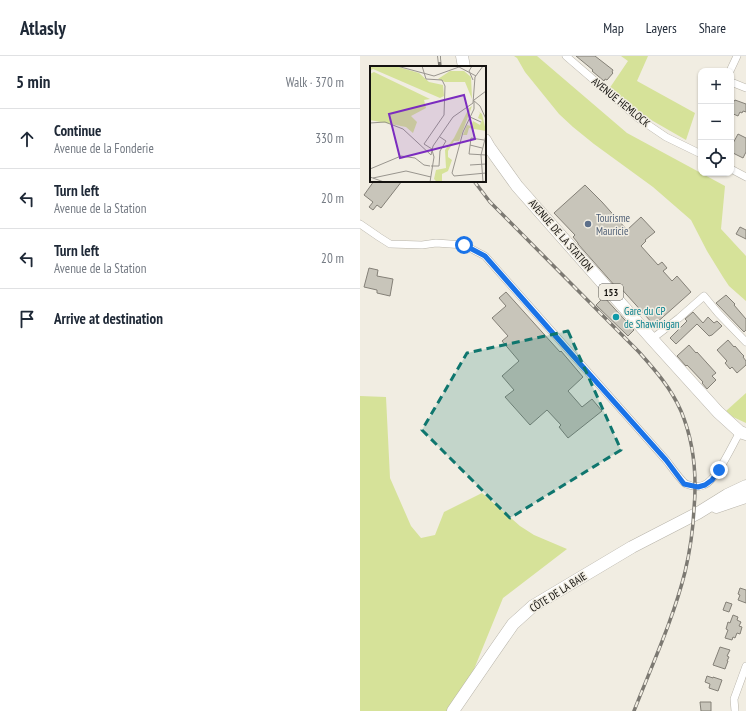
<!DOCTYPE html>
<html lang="en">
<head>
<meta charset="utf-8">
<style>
	body { margin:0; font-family:"PT Sans Narrow",sans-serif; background:#f2f2f3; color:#1f2937 }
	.controls { position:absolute; right:12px; top:12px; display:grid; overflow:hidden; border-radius:8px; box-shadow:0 1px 3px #0004 }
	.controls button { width:36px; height:36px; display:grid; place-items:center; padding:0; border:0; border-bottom:1px solid #e0e1e3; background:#fff; color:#1f2937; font:20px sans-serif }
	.stop { position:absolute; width:12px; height:12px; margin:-9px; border:3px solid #1a73e8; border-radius:50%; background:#fff }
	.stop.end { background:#1a73e8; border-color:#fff; box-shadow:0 1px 4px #0008 }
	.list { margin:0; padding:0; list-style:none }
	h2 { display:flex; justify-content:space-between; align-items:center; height:52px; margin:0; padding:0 16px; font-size:17px }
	h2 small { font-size:13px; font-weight:400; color:#747a83 }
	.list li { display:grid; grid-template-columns:26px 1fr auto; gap:12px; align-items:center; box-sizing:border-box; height:60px; padding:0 16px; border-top:1px solid #e0e1e3 }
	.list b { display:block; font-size:15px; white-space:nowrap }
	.list p { margin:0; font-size:13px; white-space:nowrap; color:#747a83 }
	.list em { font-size:13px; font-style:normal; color:#747a83 }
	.icon { flex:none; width:22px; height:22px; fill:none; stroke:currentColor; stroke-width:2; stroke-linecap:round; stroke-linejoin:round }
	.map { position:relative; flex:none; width:386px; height:655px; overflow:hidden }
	header { display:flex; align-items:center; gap:24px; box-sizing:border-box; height:56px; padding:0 20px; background:#fff; border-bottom:1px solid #e0e1e3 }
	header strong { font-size:19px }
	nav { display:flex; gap:22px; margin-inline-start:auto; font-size:14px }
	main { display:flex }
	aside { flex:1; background:#fff }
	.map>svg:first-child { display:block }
</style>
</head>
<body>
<header>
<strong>Atlasly</strong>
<nav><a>Map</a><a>Layers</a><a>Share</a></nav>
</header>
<main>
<aside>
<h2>5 min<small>Walk · 370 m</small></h2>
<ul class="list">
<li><svg class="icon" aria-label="ahead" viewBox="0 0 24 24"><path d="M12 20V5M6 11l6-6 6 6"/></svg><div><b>Continue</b><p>Avenue de la Fonderie</p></div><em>330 m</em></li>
<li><svg class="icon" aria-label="left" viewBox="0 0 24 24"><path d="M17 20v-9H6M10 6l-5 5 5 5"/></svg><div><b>Turn left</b><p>Avenue de la Station</p></div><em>20 m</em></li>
<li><svg class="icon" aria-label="left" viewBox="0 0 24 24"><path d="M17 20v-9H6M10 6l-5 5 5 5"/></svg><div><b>Turn left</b><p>Avenue de la Station</p></div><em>20 m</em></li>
<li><svg class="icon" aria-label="arrive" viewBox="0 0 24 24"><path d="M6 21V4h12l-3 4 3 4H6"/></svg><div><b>Arrive at destination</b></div></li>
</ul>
</aside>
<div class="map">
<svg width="386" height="655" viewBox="0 0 386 655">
	<rect width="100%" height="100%" fill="#f1ede2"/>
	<g fill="#d6e299">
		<path d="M154,0H177L267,77L365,130L361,173L386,200V245L369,230L363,221L347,195L331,164L293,131L234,88L213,71L199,58L165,16L157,2Z"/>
		<path d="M261,0H288L277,25L335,57L326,84L286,61L249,33L268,5Z"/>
		<path d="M386,337V367L373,361L366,355Z"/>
		<path d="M0,340L26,341L30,422L51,470L61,482L75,479L84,456L122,437L160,470L174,479L207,493L143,542L97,655H0Z"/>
	</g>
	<g fill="#c8c5ba" stroke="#848077">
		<path d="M216,0H235L253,14L252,16L253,17L247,24L245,23L244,25L232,15L233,14Z"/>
		<path d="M371,43L375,45V44L386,48V56L383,55L382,57L380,56L378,60L371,57L373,50L371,49Z"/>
		<path d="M378,78L386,82V96L383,102L371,96V91Z"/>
		<path d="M14,125H42L21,152L17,149L13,154L9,151L13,146L4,139Z"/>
		<path d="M225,129L242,146L267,174L281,161L295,176L285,184L286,185L281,190L298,209L302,206L307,212L303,215L312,225L317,220L331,236L294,269L257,228L255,230L218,188V187L213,181L215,179L194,157Z"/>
		<path d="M380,171L386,174V183L376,178Z"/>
		<path d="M9,212L18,214L17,220L33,223L30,240L17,237V234L4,231Z"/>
		<path d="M146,236L200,296L201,295L223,321L208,335L222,351L232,343L242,355L208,382L199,371L201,369L187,354L170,369L145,341L154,334L142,320L159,305L142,285L148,280L132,262L146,250L139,242Z"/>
		<path d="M366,239L375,248L374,249L386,263V274L384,276L356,247Z"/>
		<path d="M244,241L274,274L268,280L236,249Z"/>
		<path d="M333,256L343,267L348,261L354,267L357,265L362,270L352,279L349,280L337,268L316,288L310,282L327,265L325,263Z"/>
		<path d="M368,284L374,291L375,290L381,297L384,300L383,301L386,305V309L377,317L372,311L370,313L365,307L367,305L357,294Z"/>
		<path d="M329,289L336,297L337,296L356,317L352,320L356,324L347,333L342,327L343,326L327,309L326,310L317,300Z"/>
		<path d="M380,532L386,534V547L378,544L380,539L378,538Z"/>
		<path d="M366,546L372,548L369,556L363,554Z"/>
		<path d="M373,559L378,561L377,564L381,566L379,570L382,571L380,578L377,577L375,582L373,581L372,584L365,582L368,574L366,573L368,566L370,567Z"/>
		<path d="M360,591L370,594L367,600L369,601L367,605H368L365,613L353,609Z"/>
		<path d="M347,620L353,622V621L362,624L358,635L349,632L350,628L345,626Z"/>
		<path d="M340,646H351V655H341Z"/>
	</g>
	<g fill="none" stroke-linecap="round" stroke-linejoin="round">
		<defs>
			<g id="street">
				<path d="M206,0L278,62L306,81L341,98"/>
				<path d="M370,15L377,0"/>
				<path d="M371,26L386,32"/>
				<path d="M371,113L386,121"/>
				<path d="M0,168L19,181L30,188L62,189L76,187L104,189L125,200L306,404C310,409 321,425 326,428C331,430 338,432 344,429C357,424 372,389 380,376"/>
				<path d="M292,283L319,262L344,240L358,257L386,286"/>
				<path d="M375,655L374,643L386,610"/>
			</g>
			<g id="primary">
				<path d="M102,0L104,11"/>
				<path d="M125,84L129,91L157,130L292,283L358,356L380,376L386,378"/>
				<path d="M356,451L386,441"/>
				<path d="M93,655L130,601L153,568L173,550L272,491L338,457L367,439L386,430"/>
			</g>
		</defs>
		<use href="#street" stroke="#b7b3a9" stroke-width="8"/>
		<use href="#primary" stroke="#b7b3a9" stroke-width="13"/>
		<use href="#street" stroke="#fff" stroke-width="7"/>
		<use href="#primary" stroke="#fff" stroke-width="12"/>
		<defs>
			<g id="rail">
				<path d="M79,0L80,11"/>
				<path d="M114,125L130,146L142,158L279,296C295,314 311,332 321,355C334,386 337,419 334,453C333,474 330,495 325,516C313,564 292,609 274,655"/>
			</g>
		</defs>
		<use href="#rail" stroke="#7c7972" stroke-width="3.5"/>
		<use href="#rail" stroke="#f1ede2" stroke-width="2" stroke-dasharray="6" stroke-linecap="butt"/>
	</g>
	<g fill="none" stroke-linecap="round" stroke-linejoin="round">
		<path stroke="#1a73e8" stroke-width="5" d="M104,189L125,200L191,275L306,404L324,428L338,431L345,429L352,424L359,414"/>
	</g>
	<path fill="#0f766e" fill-opacity="0.2" stroke="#0f766e" stroke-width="3" stroke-dasharray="8 5" stroke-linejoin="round" d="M208,275L261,394L150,462L62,374L107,297Z"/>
	<circle fill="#5c6f8a" stroke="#f1ede2" stroke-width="1.5" cx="228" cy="168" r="4"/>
	<circle fill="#0f9aa8" stroke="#f1ede2" stroke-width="1.5" cx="256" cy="261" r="4"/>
	<g text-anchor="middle" stroke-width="3" stroke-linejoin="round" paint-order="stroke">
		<rect fill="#f1ede2" stroke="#56544e" stroke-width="1" x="239" y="228" width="24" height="16" rx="3"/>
		<g font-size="10" font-weight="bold" fill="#14120f">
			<text x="251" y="240">153</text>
		</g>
		<g font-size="11" fill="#14120f" stroke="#f1ede2">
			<text transform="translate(261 46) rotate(39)" y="4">AVENUE HEMLOCK</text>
			<text transform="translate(201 179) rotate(49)" y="4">AVENUE DE LA STATION</text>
			<text transform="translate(198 536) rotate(-32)" y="4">CÔTE DE LA BAIE</text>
		</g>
		<g font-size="11" fill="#4e5e75" stroke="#f1ede2" text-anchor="start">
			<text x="236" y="166">Tourisme<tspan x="236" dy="13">Mauricie</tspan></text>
		</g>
		<g font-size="11" fill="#0d838f" stroke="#f1ede2" text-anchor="start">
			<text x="264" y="259">Gare du CP<tspan x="264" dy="13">de Shawinigan</tspan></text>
		</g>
	</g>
	<g transform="translate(10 10)">
		<rect width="116" height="116" fill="#f1ede2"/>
		<path d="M0,0H25L49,7L59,16L73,19L74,30L70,32L3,3L0,5ZM80,5H94L101,11L102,33L95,16H75L68,13ZM4,6L60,33L54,34L56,42L41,50L47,56L43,67L36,61L0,54V8ZM102,40L89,75H84L78,85V91L82,94L78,105L72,108V116H67L64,113L66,104L76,102L75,84L84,72L99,42ZM108,45L112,48L116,65L99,62L97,69H93L97,59L101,60L103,55L110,59L112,54L108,52L110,47Z" fill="#d6e299"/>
		<path fill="none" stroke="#99958e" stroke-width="1" d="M27,0L64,10L89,1L106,10M52,0L56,13L72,14L75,20L74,49L54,78L62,83M102,0L99,5L103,14M103,34L110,40L116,53M104,34L116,25M100,51L111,56M0,57L15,56L33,63L61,89M114,74L101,72L99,88L116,89M100,79L112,82M61,89L63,80L83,51L103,37L105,11L113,0M100,99L116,98M61,100H69L70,85L76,75L70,71M0,103L31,90L45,92L54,99L60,100M82,107L93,66L104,43V35M82,107L84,110L116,107M0,111L14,116M3,112L36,105L61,111M60,116L64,91L62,84M113,116L111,89L116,69"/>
		<path fill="#7b2cbf" fill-opacity="0.15" stroke="#7b2cbf" stroke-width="2" d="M94,29L105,73L30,92L19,48Z"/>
		<rect width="116" height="116" fill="none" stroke="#14120f" stroke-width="2"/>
	</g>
</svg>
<div class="controls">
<button>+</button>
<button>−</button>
<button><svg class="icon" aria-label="locate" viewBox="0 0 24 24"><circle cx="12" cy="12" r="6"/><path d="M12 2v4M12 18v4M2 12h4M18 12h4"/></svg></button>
</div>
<div class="stop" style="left:104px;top:189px"></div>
<div class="stop end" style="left:359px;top:414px"></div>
</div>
</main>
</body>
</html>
